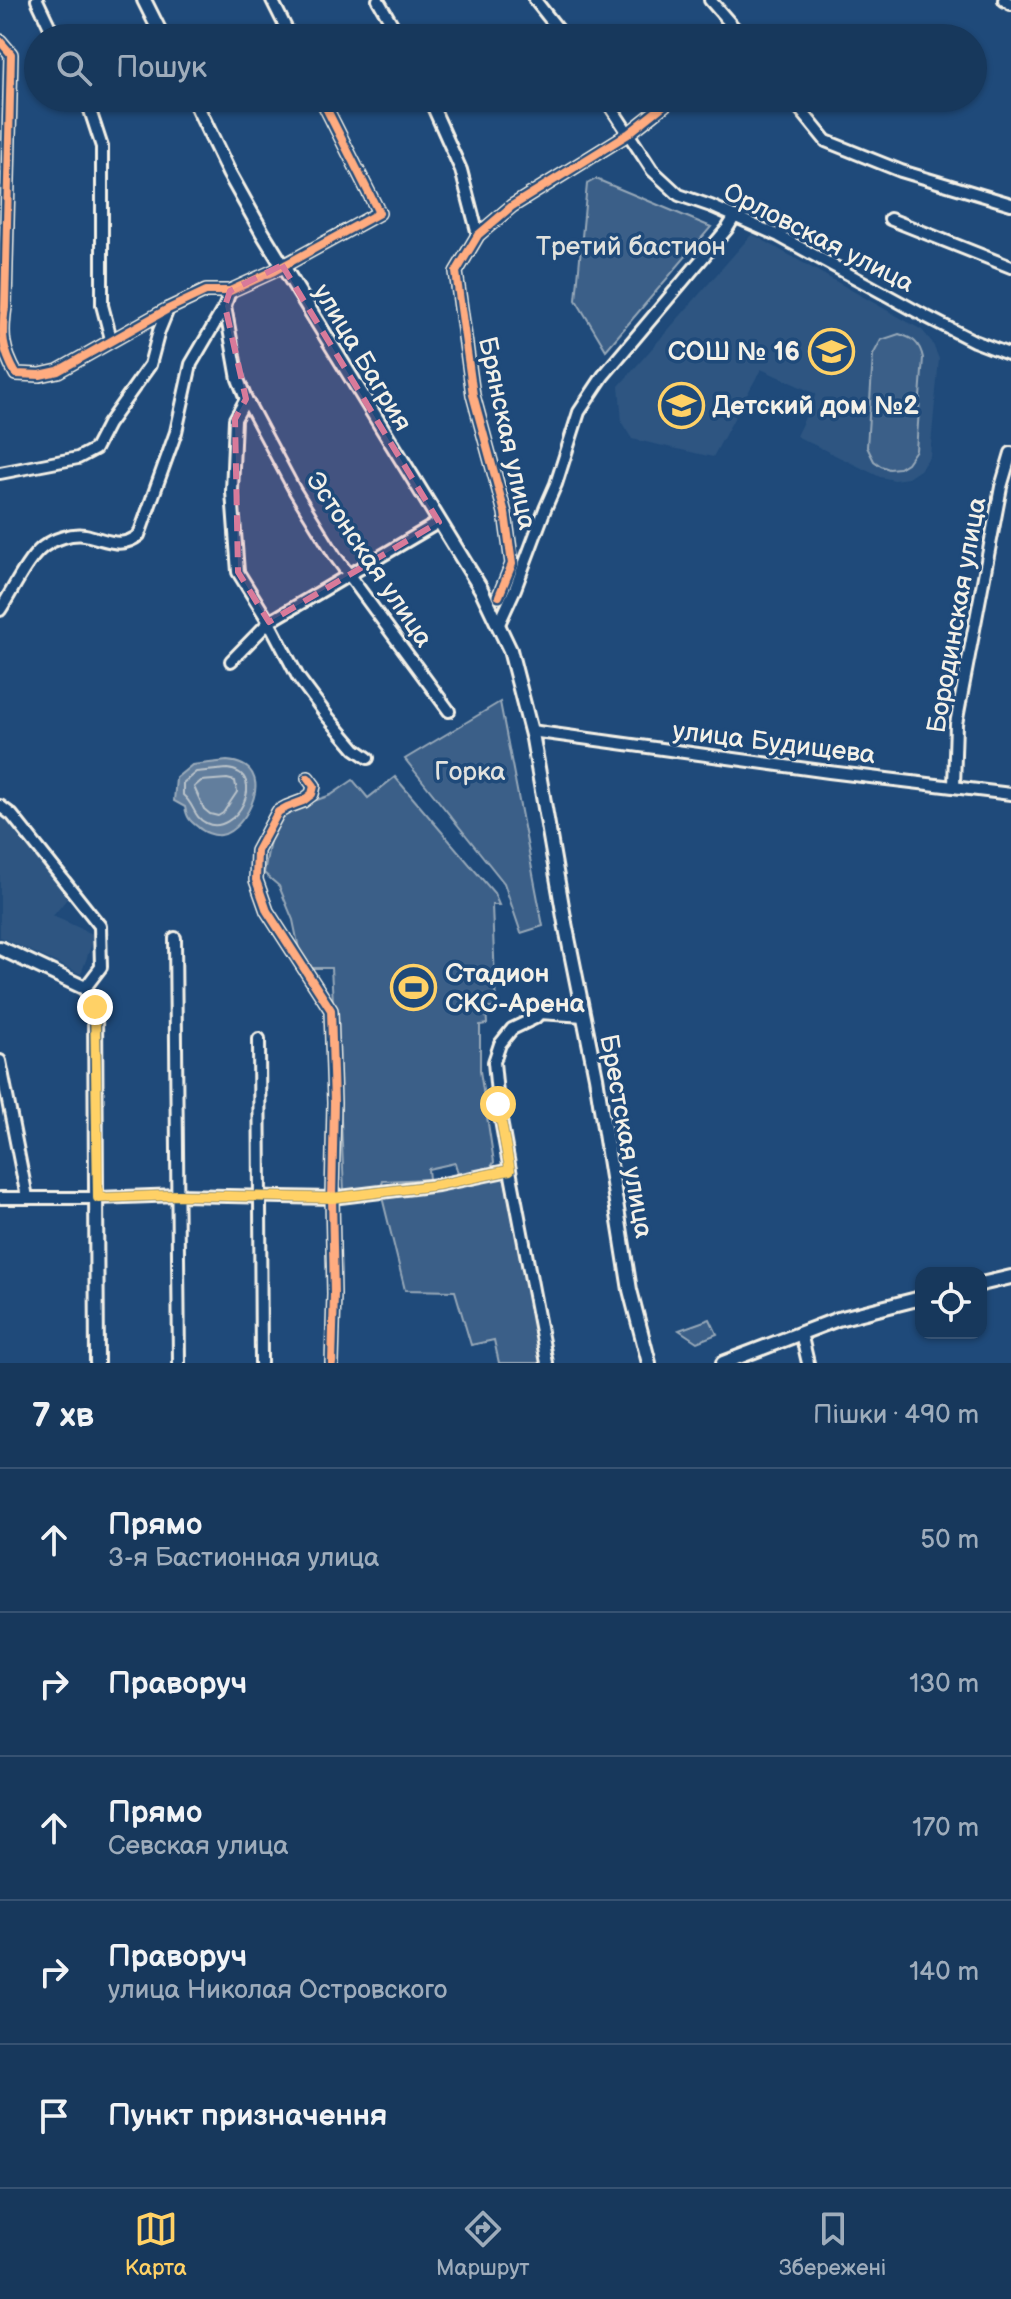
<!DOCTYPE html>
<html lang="uk">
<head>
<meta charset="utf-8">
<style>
	body { margin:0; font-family:"Balsamiq Sans",sans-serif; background:#203f62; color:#f1f3f6 }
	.controls { position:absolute; right:24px; bottom:24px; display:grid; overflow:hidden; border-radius:16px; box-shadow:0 2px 6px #0004 }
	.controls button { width:72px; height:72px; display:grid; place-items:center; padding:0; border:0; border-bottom:2px solid #365272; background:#17385c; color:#f1f3f6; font:40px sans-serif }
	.stop { position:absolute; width:24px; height:24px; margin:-18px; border:6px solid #ffd166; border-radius:50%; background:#fff }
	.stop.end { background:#ffd166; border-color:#fff; box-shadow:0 2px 8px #0008 }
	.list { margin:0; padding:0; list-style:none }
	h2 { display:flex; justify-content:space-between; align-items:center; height:104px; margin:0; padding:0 32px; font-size:34px }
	h2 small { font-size:26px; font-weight:400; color:#9eacbb }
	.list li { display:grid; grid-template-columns:52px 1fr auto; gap:24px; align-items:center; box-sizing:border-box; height:144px; padding:0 32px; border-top:2px solid #365272 }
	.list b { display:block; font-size:30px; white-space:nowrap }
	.list p { margin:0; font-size:26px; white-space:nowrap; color:#9eacbb }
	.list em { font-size:26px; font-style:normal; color:#9eacbb }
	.icon { flex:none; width:44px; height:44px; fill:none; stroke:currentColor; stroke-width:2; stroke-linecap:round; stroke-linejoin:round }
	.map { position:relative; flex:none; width:1011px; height:1363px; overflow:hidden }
	.search { position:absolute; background:#17385c; box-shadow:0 2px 6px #0004; left:24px; right:24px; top:24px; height:88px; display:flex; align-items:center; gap:20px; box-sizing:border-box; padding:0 28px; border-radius:44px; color:#9eacbb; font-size:30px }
	.sheet { height:824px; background:#17385c }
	nav { display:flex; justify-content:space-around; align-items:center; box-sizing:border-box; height:112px; border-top:2px solid #365272; background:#17385c; font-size:22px; color:#9eacbb }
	nav a { display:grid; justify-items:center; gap:4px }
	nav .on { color:#ffd166 }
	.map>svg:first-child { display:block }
</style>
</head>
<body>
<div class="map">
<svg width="1011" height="1363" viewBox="0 0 1011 1363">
	<rect width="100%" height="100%" fill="#1f4a7a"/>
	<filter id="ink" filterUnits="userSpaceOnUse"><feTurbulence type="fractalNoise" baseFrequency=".0125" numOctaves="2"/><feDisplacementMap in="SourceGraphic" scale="16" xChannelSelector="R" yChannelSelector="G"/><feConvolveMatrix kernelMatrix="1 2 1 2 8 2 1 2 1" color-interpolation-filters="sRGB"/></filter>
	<g filter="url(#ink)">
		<g fill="#2d5581">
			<path d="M752,234L922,330L932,342L939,359L930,456L920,470L908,478L894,480L880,477L796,436L816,394L761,369L713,457L632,439L622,423L619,386Z"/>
			<path d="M0,816L8,822L71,894L53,916L95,935L81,974L0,937Z"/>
		</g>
		<g fill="#3a5f88" stroke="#97a8b8" stroke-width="2">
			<path d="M596,179L711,227L606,350L576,300L587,184Z"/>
			<path d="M899,334C913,338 920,343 923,358L916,450L907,463L899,468L889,469L881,466L874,461L867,447L873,355L881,340Z"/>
			<path d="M500,702L543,926L521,933L504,883L405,759Z"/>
			<path d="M395,777L494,893L499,905H492L496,1008H486L487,1024L480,1025V1071L494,1162L490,1169L458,1174L455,1163L428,1169L429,1179L383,1181L381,1187L344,1192L339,1072L337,1071L331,968H303L293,920L279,886L264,873L271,835L282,812L331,795L353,780L368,798Z"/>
			<path d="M504,1175L542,1363H499L494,1340L471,1345L455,1291L405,1290L382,1197L438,1185Z"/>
			<path d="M710,1319L717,1334L697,1342L679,1330Z"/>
		</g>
		<path fill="#627e9d" stroke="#9cacbb" stroke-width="2" d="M227,761C281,765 246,831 221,835C214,836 203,832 198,827C190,821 187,818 185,807L174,801L176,778L192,765Z"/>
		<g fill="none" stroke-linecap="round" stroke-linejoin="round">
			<g stroke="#bac3ca" stroke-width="2">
				<path d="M227,769C270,773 235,838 206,823C193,817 195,805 183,795V783L196,772Z"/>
				<path d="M227,779L235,781L237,792L223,813L218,816L210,814L204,809L194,787L201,781Z"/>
			</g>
			<defs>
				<g id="minor">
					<path d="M37,0L55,38"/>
					<path d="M272,0L291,38"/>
					<path d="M378,0L400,38"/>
					<path d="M535,0L565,38"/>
					<path d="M710,0L743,38"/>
					<path d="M1004,0L1011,4"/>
					<path d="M0,41L11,54L5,307C1,335 2,349 16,374L40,375L58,371L168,309L206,291H230L274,271L379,213L321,98"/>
					<path d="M86,98L102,147V305L111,339"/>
					<path d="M429,98L461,170L478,235"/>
					<path d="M605,98L652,170L679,195L711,206L779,236L925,316L974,341L1011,355"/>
					<path d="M791,98L826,141L901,171L1011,204"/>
					<path d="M890,219L1011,267"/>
					<path d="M230,291L225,306L238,379L246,399L295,491L335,556L449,711"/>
					<path d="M246,399L235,419L232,492L238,572L269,622L298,677L327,716L355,749L368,758"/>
					<path d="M0,473L78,458L95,449L108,424L150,365L159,331L168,309"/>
					<path d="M499,596L512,564L505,513L473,395L456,272L478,235L512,206L628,134L673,98"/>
					<path d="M0,610C12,592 27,559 43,547C54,539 71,533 85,535C105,539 121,550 139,535L176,432L191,364L225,306"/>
					<path d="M499,624L515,589L545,509L556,484L579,412L603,376L727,229L735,216"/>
					<path d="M231,661L269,622L439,522"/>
					<path d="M531,731L829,772L1011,794"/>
					<path d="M308,778L314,786L312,794L303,801L287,807L278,812L257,851L256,880L267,911L331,1010L334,1103L332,1198L334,1294L332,1363"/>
					<path d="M954,786L956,724L1001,487L1011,453"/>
					<path d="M0,806L12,815L100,926L101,967L85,988"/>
					<path d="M175,938L179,1363"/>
					<path d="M259,1039L261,1363"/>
					<path d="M0,1061L27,1197"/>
					<path d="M0,1198H98L178,1195L332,1198L438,1185L510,1170"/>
					<path d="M801,1333L808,1363"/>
					<path d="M547,1363L510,1170L498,1104L494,1062L500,1044L512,1029L535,1018L540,1013L584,1016"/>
				</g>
				<g id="major">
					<path d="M144,0L163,38"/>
					<path d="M193,98L229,173L262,232L481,589L510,650L533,739L565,923L596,1077L630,1290L649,1363"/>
					<path d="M0,948L85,988L95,1007L97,1363"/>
					<path d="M981,1284L1011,1277"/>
					<path d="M723,1363L838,1319L921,1298"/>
				</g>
			</defs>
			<use href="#minor" stroke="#f4f1e8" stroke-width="16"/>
			<use href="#major" stroke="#f4f1e8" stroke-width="18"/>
			<use href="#minor" stroke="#1f4a7a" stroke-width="10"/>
			<use href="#major" stroke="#1f4a7a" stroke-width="12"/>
			<defs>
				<g id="cycleway">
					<path d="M0,41L11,54L5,307C1,335 2,349 16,374L40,375L58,371L168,309L206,291H230L274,271L379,213L321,98"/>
					<path d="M499,596L512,564L505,513L473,395L456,272L478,235L512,206L628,134L673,98"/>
					<path d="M308,778L314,786L312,794L303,801L287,807L278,812L257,851L256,880L267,911L331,1010L334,1103L332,1198L334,1294L332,1363"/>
				</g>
			</defs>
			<use href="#cycleway" stroke="#1f4a7a" stroke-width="13"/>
			<use href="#cycleway" stroke="#ffac80" stroke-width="8"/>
		</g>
	</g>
	<g fill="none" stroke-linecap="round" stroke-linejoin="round" filter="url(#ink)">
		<path stroke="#ffd166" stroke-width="10" d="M95,1007L98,1198L178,1195L332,1198L438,1185L510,1170L498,1104"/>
	</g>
	<path fill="#d87a9a" fill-opacity="0.2" stroke="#d87a9a" stroke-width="6" stroke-dasharray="16 10" stroke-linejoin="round" d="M282,265L439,522L269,622L238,572L235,419L246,399L225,306L230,291Z"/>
	<defs>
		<symbol id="school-ring" viewBox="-11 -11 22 22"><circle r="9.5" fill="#1f4a7a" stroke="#ffd166" stroke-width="1.5"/><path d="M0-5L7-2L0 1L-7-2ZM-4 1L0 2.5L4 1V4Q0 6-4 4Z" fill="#ffd166"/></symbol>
		<symbol id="stadium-ring" viewBox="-11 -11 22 22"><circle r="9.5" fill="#1f4a7a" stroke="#ffd166" stroke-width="1.5"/><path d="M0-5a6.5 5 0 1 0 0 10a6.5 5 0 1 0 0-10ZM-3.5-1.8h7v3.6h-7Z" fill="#ffd166"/></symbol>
	</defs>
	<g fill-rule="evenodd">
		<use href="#school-ring" x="806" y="326" width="51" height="51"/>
		<use href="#school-ring" x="656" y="380" width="51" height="51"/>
		<use href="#stadium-ring" x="388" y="962" width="51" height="51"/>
	</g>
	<g text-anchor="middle" stroke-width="7" stroke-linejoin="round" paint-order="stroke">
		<g font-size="26" fill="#f4f1e8" stroke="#1f4a7a">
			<text transform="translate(819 237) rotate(27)" y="9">Орловская улица</text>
			<text transform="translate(363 357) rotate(59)" y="9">улица Багрия</text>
			<text transform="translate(508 433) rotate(78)" y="9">Брянская улица</text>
			<text transform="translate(370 559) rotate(56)" y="9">Эстонская улица</text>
			<text transform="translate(956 615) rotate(-80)" y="9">Бородинская улица</text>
			<text transform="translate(774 742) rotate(7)" y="9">улица Будищева</text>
			<text transform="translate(627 1136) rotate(80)" y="9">Брестская улица</text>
		</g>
		<g font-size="26" fill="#e1e2de" stroke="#1f4a7a">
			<text x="631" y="255">Третий бастион</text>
			<text x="470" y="780">Горка</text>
		</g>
		<g font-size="26" font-weight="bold" fill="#f4f1e8" stroke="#1f4a7a" text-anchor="start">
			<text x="800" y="360" text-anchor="end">СОШ № 16</text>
			<text x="712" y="414">Детский дом №2</text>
			<text x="445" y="982">Стадион<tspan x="445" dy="30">СКС-Арена</tspan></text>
		</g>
	</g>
</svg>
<div class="controls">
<button><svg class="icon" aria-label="locate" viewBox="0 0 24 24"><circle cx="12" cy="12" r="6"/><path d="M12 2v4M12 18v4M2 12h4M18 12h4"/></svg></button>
</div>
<div class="stop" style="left:498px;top:1104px"></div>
<div class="stop end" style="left:95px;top:1007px"></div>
<div class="search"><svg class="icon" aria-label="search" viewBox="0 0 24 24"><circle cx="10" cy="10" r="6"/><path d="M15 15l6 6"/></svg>Пошук</div>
</div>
<section class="sheet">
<h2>7 хв<small>Пішки · 490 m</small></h2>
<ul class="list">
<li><svg class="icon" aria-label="ahead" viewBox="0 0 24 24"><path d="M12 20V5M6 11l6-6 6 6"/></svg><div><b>Прямо</b><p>3-я Бастионная улица</p></div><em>50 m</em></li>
<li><svg class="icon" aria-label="right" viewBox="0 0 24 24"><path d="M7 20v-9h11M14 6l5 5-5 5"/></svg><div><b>Праворуч</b></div><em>130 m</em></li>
<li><svg class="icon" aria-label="ahead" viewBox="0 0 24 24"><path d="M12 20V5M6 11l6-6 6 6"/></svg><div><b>Прямо</b><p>Севская улица</p></div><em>170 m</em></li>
<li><svg class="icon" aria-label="right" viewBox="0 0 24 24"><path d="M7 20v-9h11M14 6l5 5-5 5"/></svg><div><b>Праворуч</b><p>улица Николая Островского</p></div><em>140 m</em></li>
<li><svg class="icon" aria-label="arrive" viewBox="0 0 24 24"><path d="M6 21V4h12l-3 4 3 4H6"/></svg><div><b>Пункт призначення</b></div></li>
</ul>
</section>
<nav>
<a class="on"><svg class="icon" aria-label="map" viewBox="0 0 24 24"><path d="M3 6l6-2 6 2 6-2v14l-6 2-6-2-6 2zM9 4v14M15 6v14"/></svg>Карта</a>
<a><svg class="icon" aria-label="directions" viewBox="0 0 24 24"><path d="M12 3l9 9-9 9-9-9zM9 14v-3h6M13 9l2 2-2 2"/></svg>Маршрут</a>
<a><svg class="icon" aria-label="saved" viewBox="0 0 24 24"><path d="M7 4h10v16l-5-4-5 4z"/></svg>Збережені</a>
</nav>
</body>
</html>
